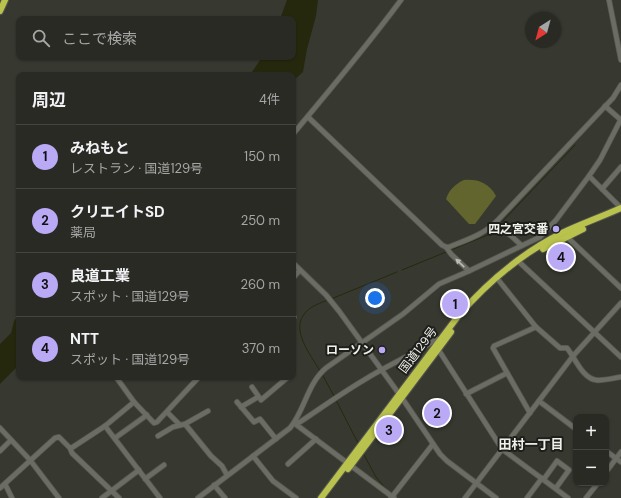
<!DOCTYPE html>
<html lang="ja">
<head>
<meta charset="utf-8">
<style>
	body { margin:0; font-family:"DM Sans","Noto Sans JP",sans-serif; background:#353631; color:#f1f3f6 }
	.controls { position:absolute; right:12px; bottom:12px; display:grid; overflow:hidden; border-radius:8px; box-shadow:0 1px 3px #0004 }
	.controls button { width:36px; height:36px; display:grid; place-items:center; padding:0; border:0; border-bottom:1px solid #454641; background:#292a24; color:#f1f3f6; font:20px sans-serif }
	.compass { position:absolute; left:525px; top:12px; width:36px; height:36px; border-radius:50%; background:#292a24; box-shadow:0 1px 3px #0004; rotate:216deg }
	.you { position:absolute; left:375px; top:298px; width:14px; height:14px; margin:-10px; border:3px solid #fff; border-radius:50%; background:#1a73e8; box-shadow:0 0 0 6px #1a73e833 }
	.badge { display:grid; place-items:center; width:26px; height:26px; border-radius:50%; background:#baaaf6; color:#111; font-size:13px; font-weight:700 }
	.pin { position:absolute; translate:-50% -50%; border:2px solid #fff; box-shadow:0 1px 4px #0006 }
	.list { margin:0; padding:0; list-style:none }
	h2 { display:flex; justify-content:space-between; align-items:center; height:52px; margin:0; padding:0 16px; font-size:17px }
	h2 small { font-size:13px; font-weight:400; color:#a5a7a6 }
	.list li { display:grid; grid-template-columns:26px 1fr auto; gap:12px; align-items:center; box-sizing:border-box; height:64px; padding:0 16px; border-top:1px solid #454641 }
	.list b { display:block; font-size:15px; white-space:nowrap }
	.list p { margin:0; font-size:13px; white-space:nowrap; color:#a5a7a6 }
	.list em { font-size:13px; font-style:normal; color:#a5a7a6 }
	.icon { flex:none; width:22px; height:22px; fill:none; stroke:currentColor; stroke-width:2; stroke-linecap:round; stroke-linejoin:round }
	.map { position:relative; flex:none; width:621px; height:498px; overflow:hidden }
	.search { position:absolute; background:#292a24; box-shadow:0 1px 3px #0004; left:16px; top:16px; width:280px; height:44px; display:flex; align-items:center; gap:10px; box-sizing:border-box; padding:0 14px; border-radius:8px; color:#a5a7a6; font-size:15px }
	.panel { position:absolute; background:#292a24; box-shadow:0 1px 3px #0004; left:16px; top:72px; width:280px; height:308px; border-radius:8px }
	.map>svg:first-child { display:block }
</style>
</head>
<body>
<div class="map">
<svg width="621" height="498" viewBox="0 0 621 498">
	<rect width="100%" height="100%" fill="#373830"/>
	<path fill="#62662e" d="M464,180C478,179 489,183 496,196L475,224H469L446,199C449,190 455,184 464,180Z"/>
	<g fill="#26280e">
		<path d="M287,0H318L316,16L307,49L303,72L293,81V75H250L262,57H293V19H280Z"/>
		<path d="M19,315V365L0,384V344L11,333L14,321Z"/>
	</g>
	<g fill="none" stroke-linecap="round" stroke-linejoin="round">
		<g stroke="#26280e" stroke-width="1">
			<path d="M500,224L575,145"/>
			<path d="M451,250L490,234L498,226"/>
			<path d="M402,270L446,252"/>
			<path d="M331,299L397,272"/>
			<path d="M320,371C311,355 289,329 306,312C311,306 321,303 328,300"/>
			<path d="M322,374L334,396"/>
			<path d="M336,400L358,443"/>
			<path d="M363,453L376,477L386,489"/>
		</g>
		<defs>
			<g id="minor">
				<path d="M609,0L621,60"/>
				<path d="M605,106L621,120"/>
				<path d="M308,117L442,245L446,247L451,254L469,271"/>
				<path d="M293,134C330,90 367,46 401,0"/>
				<path d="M589,176L621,208"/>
				<path d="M602,189L621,167"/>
				<path d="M496,222L521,245"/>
				<path d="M566,236L621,288"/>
				<path d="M446,247H449C466,240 483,235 496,222L613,98L621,85"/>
				<path d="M517,260L621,357"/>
				<path d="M293,263L326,295L339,311L402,398L440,454L447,461L496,498"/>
				<path d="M496,277L536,327"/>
				<path d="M293,278L300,270"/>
				<path d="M293,316L294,317"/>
				<path d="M438,349L502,449L568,498"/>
				<path d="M116,377L134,402L154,423L157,422L199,377"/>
				<path d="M252,387L261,400L287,378"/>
				<path d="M466,394L507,373"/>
				<path d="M539,401L576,429"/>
				<path d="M237,402L254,422L260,419L276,439"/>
				<path d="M241,407L258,397"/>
				<path d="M167,412L180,425"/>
				<path d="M530,413L493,348L494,346L536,327L560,348H567C575,358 583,379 596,380C604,381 613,378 621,377"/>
				<path d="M294,423L300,422C321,408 342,393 364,380C388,365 414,354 437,339L439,340"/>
				<path d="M294,423L394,498"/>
				<path d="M185,424L208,411"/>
				<path d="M105,426L160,498"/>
				<path d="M0,428L30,460L59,498"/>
				<path d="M158,436L173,427L185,424L211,456L222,466L227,475"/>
				<path d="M115,438L147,415"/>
				<path d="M70,448L72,453L119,498"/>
				<path d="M0,451L11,440"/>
				<path d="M606,451L621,462"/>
				<path d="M253,456L273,481L296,498"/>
				<path d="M288,464L316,439"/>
				<path d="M606,472L621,452"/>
				<path d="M145,479L164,465"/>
				<path d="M544,479L557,461L569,470L556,488"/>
				<path d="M5,484L12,498"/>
				<path d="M214,485L225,498"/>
				<path d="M0,488L55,438L59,437L70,448L73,447L105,426L134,402"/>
				<path d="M102,498L139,470"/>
				<path d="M198,498L290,428C305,410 307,384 326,368L403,314L439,284L469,271L540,237L556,220L589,176L600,160L621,119"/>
				<path d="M391,498L433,444"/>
				<path d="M465,498L573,356L621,303"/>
				<path d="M527,498L542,478"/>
				<path d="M586,498L598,483"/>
			</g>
			<g id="highway">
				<path d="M0,11L5,0"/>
				<path d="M543,249L583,229"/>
				<path d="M348,469L451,332"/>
				<path d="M321,498L459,315C488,282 522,253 562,233C581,224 601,217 621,208"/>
			</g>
		</defs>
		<use href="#minor" stroke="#55564f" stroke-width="6"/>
		<use href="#highway" stroke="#55564f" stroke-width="8"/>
		<use href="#minor" stroke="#6b6c63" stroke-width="4.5"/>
		<use href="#highway" stroke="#b9c24c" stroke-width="6"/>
	</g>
	<defs><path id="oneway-solid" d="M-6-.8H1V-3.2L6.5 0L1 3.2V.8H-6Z"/></defs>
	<use fill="#bbbcb5" href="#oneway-solid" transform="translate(460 263) rotate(-136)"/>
	<g fill="#baaaf6" stroke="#1e1f1b" stroke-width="1.5">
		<circle cx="556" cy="229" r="4"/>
		<circle cx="382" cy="350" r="4"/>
	</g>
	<g text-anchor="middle" stroke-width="4" stroke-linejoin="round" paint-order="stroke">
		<g font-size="12" font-weight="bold" fill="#f0f1eb" stroke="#1e1f1b" text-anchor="end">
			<text x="548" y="233">四之宮交番</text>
			<text x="374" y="354">ローソン</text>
		</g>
		<g font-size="12" fill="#f0f1eb" stroke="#1e1f1b">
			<text transform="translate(418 350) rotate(-53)" y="4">国道129号</text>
		</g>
		<g font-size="13" font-weight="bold" fill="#f0f1eb" stroke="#1e1f1b">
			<text x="531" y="449">田村一丁目</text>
		</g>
	</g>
</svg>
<div class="controls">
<button>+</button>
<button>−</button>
</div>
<svg class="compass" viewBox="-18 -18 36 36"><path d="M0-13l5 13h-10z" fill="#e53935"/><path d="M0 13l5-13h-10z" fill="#a5a7a6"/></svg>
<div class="you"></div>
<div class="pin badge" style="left:455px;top:304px">1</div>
<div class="pin badge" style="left:437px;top:413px">2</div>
<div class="pin badge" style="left:389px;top:430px">3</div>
<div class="pin badge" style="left:561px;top:257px">4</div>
<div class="search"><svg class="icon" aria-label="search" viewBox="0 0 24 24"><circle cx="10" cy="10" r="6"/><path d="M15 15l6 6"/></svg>ここで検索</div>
<section class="panel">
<h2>周辺<small>4件</small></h2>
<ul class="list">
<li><span class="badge">1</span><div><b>みねもと</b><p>レストラン · 国道129号</p></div><em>150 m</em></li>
<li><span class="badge">2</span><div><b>クリエイトSD</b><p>薬局</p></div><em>250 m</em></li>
<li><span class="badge">3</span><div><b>良道工業</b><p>スポット · 国道129号</p></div><em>260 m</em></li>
<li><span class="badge">4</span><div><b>NTT</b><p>スポット · 国道129号</p></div><em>370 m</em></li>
</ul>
</section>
</div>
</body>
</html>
